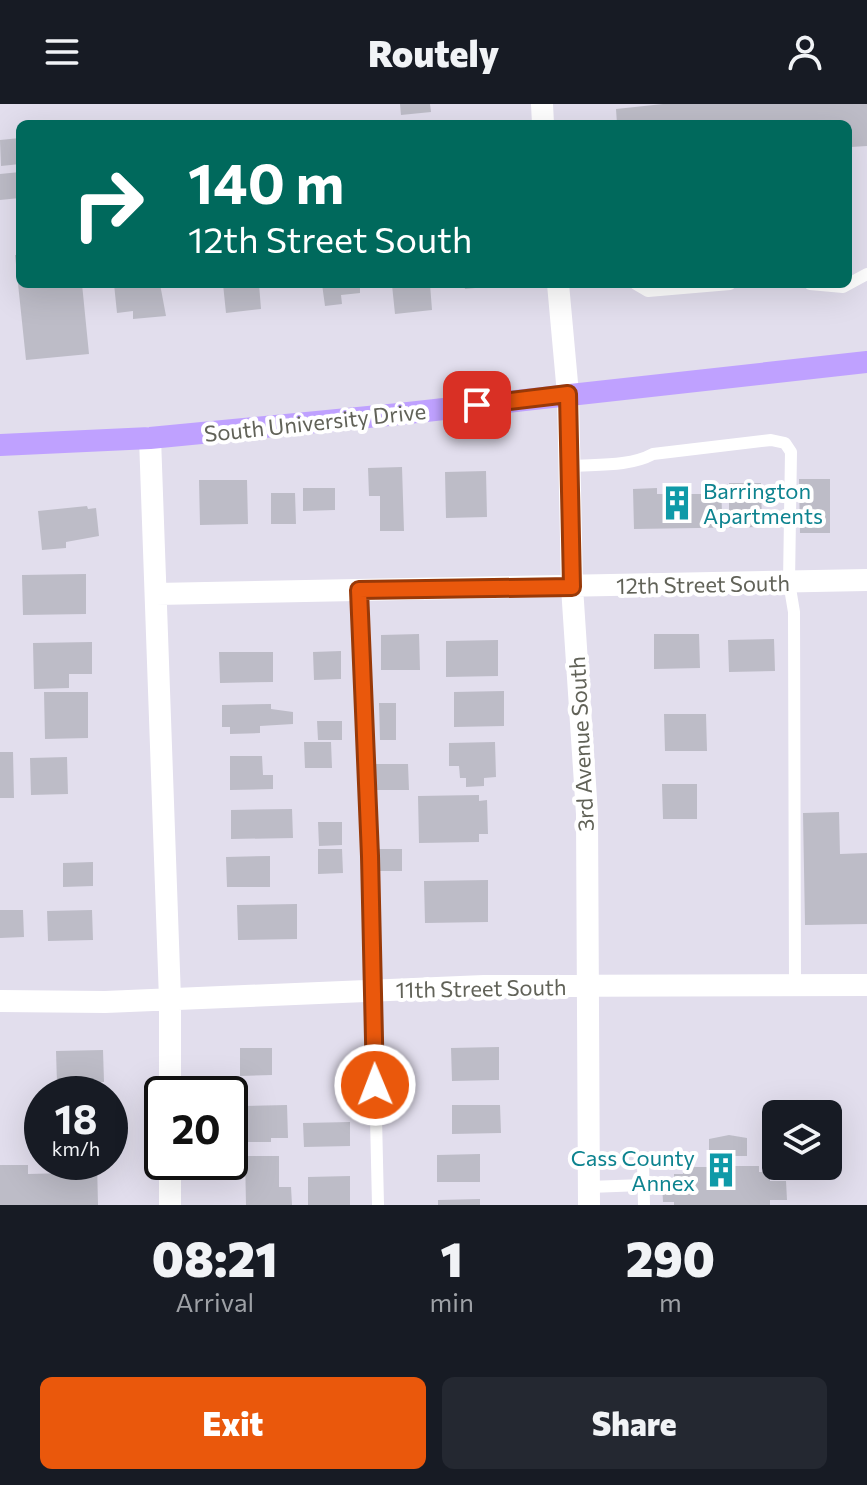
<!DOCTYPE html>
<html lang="en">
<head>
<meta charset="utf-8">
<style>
  body { margin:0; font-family:Commissioner,sans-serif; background:#242831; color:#f1f3f6; height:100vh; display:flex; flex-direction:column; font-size:30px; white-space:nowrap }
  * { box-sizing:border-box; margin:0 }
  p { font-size:26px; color:#9ea1a6 }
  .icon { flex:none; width:44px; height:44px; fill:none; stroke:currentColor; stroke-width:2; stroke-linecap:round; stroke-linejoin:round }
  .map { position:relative; height:1101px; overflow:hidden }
  .sheet { display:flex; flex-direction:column; background:#171b24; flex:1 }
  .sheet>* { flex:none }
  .guide { position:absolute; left:16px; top:16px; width:836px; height:168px; border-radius:12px; box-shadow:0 8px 32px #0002; background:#00695c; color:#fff; overflow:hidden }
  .tools { position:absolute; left:762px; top:996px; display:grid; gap:16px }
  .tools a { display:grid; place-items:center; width:80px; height:80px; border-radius:12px; background:#171b24; box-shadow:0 8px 32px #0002; font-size:40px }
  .speed { position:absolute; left:24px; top:972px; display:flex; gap:16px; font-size:40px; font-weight:700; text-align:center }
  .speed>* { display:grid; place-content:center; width:104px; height:104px; border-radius:50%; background:#171b24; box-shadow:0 8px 32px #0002; line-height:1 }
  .speed small { font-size:20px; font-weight:400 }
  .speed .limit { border:4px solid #111; border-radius:12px; background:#fff; color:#111 }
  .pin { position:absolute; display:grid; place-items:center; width:68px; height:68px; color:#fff; margin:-34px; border-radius:16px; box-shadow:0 4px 12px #0006 }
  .me { position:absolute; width:88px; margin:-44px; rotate:359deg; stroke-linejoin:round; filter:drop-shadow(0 0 6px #0008) }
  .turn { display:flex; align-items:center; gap:28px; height:168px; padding:0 40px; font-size:36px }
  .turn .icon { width:104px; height:104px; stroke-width:2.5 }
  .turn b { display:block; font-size:56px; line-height:68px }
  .eta { display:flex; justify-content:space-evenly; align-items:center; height:136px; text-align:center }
  .eta b { font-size:48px; font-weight:800; line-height:56px }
  .primary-button { display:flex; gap:16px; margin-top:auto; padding:16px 40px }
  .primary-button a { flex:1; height:92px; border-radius:12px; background:#ea580c; color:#fff; font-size:32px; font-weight:800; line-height:92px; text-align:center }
  .primary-button a+a { background:#242831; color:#f1f3f6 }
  header { display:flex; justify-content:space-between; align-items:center; height:104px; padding:0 40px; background:#171b24; font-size:36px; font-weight:800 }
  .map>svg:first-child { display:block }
  .building { fill:#bdbcc7 }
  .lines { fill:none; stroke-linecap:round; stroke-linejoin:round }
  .service { stroke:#fff; stroke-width:12 }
  .minor { stroke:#fff; stroke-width:22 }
  .primary { stroke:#bfa1ff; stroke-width:22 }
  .route-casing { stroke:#983908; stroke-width:20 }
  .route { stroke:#ea580c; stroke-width:14 }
  .labels { text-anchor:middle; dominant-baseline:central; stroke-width:8; stroke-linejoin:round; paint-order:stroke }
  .street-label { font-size:22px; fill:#616258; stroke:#fff }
  .culture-label { font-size:22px; fill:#0d838f; stroke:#fff; text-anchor:start }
</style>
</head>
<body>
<header><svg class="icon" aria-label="menu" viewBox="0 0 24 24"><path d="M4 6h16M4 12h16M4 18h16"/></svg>Routely<svg class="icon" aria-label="person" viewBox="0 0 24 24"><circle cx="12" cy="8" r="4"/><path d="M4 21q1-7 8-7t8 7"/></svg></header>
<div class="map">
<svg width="867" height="1101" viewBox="0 0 867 1101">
  <rect width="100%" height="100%" fill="#e2deed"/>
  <!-- building -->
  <path class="building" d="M400,0H430L431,8L401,11Z
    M663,0H867V42L851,43L850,38L848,39V20H617L616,5Z
    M20,34V60L1,62L0,36Z
    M20,68V94L0,96V70Z
    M15,151H20V180H82L89,250L26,256Z
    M114,180H160L166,212L133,215V207L117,209Z
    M223,180H259L261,205L226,209Z
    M322,180H360V189L341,191L342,200L325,202Z
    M430,180L432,206L395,210L392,181Z
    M464,180H495V182L465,185Z
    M402,363L404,427H380V392H369L368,364Z
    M486,367L487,413L446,414L445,368Z
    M799,375H830V429H800Z
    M199,376H247L248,420L200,421Z
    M729,379H761L762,423L634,425L633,385L657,384V390H702V383H721L722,408H729Z
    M303,384H335V406L303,407Z
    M271,389H295L296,420H271Z
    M87,402L88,405L96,404L99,432L66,438V444L42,446L38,407Z
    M86,470V510L23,511L22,471Z
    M419,530L420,566H381V531Z
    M654,530H699L700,564L654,565Z
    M774,535L775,567L729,568L728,536Z
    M498,536V572L446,573V537Z
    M92,538V570H69V584L34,585L33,539Z
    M341,547V575L314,576L313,548Z
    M219,548H273V578L220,579Z
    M504,587V622L454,623V588Z
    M44,588H88V634L45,635Z
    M379,599H396V636H380Z
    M271,600V605L293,608V620L260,622V629L230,630V623H222V601Z
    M664,610H706L707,647H665Z
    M317,617H342V636H318Z
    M304,638H331L332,664H305Z
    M495,638L496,673L484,674V682L466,683V674H460L459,662H449V639Z
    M0,648H13L14,694H0Z
    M230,652H262L263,671H273V685L230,686Z
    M67,653L68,690L31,691L30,654Z
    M375,660H408L409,686H376Z
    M662,680H697V715H663Z
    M479,691V697L487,696L488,730H479V738L419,739L418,692Z
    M292,705L293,734L231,735V706Z
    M839,708L840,750L867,749V820L805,821L803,709Z
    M318,718H342V741L319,742Z
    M318,745H342L343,769L318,770Z
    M374,745H402V767H375Z
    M270,752V783H227L226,753Z
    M93,758V782L63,783V759Z
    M488,776V818L425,819L424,777Z
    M297,800V835L238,836L237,801Z
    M0,806H23L24,833L0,834Z
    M92,806L93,836L48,837L47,807Z
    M499,943V976L452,977L451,944Z
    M240,944H272V971L240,972Z
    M103,946L104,978L57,979L56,947Z
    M287,1001L288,1034H271V1038H242V1002Z
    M452,1001H500L501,1029L452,1030Z
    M350,1018V1042L304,1043L303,1019Z
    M729,1031L747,1034V1052H729V1062H759V1068H770V1077H786L787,1096H770V1101H674V1098H663L662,1079H674V1070H683V1063H718V1052L709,1053V1035Z
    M480,1050V1078H437V1051Z
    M245,1052H279V1083H291L292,1101H246Z
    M68,1059H97L98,1101H0V1061H28V1070L68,1069Z
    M350,1072V1101H308V1073Z
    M480,1095V1101H438V1096Z"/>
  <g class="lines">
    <!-- service -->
    <path class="service" d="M636,180L648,187L730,180
      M810,180L843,183L867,170
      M570,362C596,360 629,363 653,350L771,336L785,339L791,348L789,478L794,508L795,881
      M359,486L370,752L378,1101
      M643,1058L644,1101
      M589,1083L643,1081"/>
    <!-- minor -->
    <path class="minor" d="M542,0L543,20
      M558,180L568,290L572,483L587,710L589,1101
      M150,334L170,895V990
      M156,490L867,476
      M0,897L105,898L484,882L867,881
      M170,1058V1101"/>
    <!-- primary -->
    <path class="primary" d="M0,341L150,334L399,310L867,258"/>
  </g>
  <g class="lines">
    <!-- route casing -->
    <g class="route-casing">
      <path id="route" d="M375,981L370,752L359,486L572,483L568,290L477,301"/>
    </g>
    <!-- route -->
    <use href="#route" class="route"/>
  </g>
  <!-- icons -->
  <defs>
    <g id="building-bare" transform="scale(2.76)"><path d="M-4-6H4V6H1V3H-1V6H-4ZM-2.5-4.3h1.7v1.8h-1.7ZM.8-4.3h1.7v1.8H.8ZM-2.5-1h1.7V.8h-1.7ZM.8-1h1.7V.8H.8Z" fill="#0f9aa8" stroke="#fff" stroke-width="2.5" paint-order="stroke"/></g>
  </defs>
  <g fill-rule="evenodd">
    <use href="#building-bare" x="677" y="399"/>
    <use href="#building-bare" x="721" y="1066"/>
  </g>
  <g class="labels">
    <!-- street labels -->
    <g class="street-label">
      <text transform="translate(315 318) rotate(-6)">South University Drive</text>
      <text transform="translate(703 480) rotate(-1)">12th Street South</text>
      <text transform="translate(581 640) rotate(-93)">3rd Avenue South</text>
      <text transform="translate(481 884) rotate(-1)">11th Street South</text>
    </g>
    <!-- culture labels -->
    <g class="culture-label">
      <text x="703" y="386">Barrington<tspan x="703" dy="25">Apartments</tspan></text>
      <text x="695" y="1053" text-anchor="end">Cass County<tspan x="695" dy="25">Annex</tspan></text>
    </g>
  </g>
</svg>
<div class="tools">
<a><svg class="icon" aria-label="layers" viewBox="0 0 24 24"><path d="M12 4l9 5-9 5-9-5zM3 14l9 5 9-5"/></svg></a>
</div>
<div class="speed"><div>18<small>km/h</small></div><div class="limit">20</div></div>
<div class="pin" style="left:477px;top:301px;background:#d93025"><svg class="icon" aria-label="arrive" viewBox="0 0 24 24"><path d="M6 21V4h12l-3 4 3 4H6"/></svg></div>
<svg class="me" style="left:375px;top:981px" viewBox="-20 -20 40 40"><circle r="17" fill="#ea580c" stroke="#fff" stroke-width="3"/><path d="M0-11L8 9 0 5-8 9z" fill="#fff"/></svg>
<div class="guide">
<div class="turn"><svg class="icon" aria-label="right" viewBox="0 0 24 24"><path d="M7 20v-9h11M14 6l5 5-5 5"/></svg><div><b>140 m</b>12th Street South</div></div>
</div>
</div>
<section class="sheet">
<div class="eta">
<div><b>08:21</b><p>Arrival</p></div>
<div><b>1</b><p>min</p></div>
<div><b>290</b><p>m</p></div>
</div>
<div class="primary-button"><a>Exit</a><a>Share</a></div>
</section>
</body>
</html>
